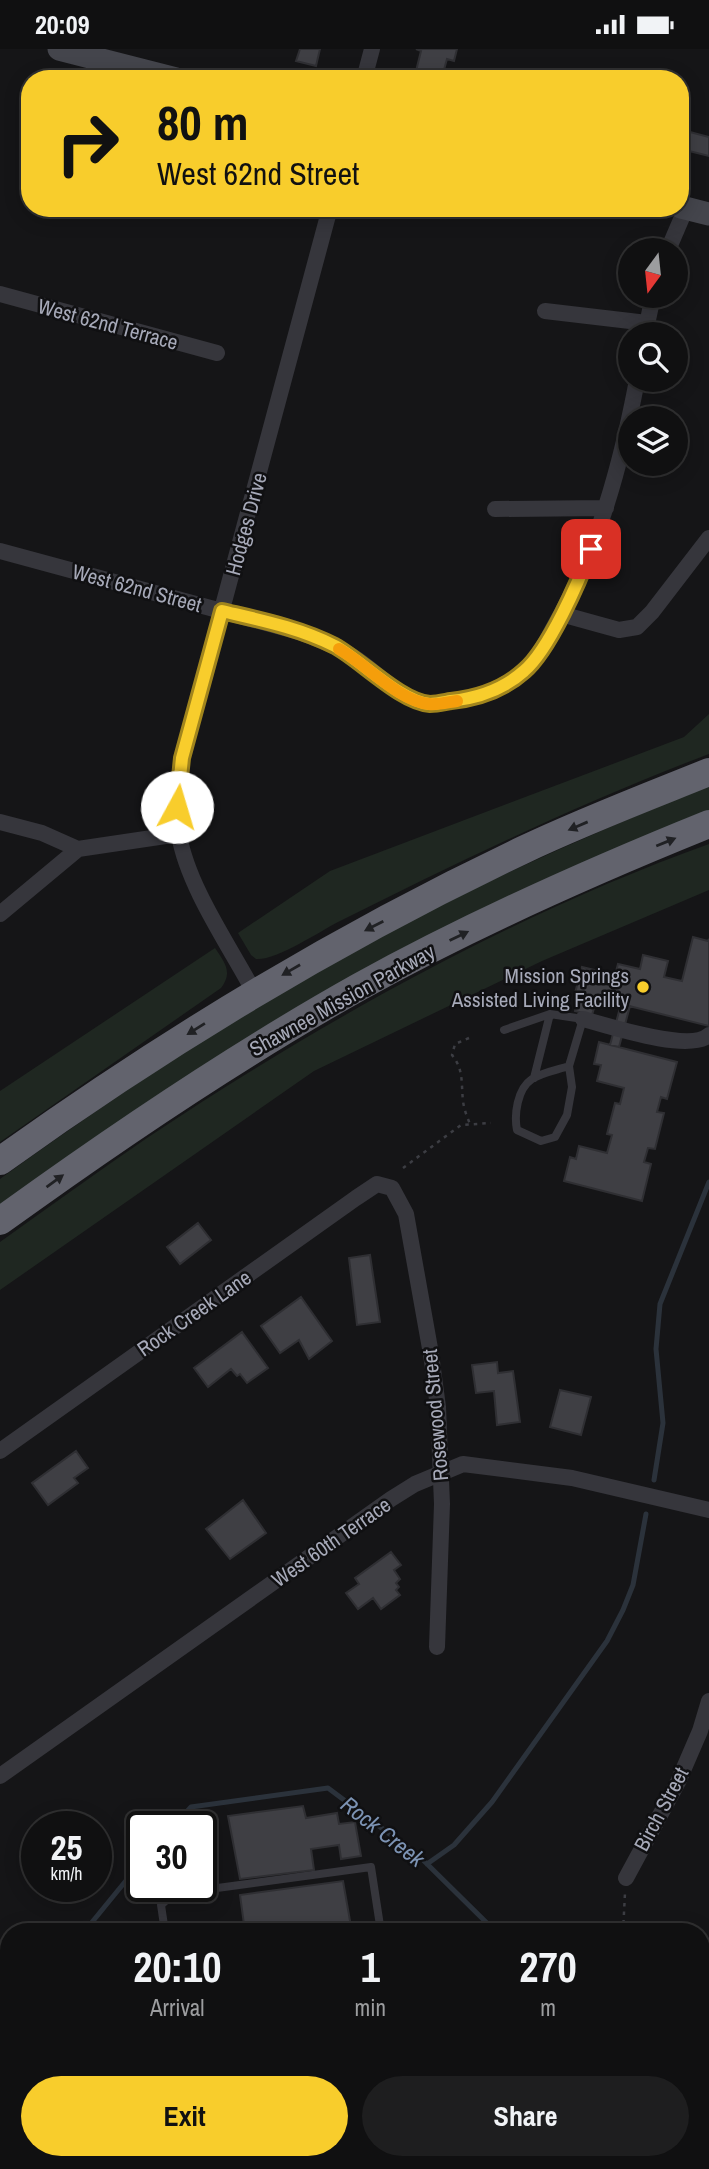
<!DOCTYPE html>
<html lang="en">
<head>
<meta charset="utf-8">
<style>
  body { margin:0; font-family:"Archivo Narrow",sans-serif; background:#1e1e1f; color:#f1f3f6; height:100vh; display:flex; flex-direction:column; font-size:26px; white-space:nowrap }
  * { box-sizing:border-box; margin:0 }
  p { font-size:23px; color:#9c9d9f }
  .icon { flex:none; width:38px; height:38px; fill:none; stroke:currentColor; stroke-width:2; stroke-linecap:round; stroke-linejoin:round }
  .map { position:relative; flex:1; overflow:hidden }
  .side { position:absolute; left:0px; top:1874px; width:710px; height:247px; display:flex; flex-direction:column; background:#101011; border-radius:28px 28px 0 0; box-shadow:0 4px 18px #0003,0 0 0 2px #303031 }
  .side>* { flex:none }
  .guide { position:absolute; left:21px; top:21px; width:668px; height:147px; border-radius:28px; box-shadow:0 4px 18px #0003,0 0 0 2px #303031; background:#f8cd2c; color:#111; overflow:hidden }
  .needle { width:46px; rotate:195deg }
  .buttons { position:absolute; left:618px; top:189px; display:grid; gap:14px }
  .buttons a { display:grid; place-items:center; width:70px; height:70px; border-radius:50%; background:#101011; box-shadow:0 4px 18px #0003,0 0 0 2px #303031; font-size:35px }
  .speed { position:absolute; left:21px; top:1762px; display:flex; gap:14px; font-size:35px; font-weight:700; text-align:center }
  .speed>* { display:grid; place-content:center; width:91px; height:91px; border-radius:50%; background:#101011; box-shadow:0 4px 18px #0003,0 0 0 2px #303031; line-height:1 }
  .speed small { font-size:18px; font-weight:400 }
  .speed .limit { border:4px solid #111; border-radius:10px; background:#fff; color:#111 }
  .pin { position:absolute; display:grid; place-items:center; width:60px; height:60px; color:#fff; margin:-30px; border-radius:14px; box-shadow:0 4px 10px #0006 }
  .me { position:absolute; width:77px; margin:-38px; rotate:6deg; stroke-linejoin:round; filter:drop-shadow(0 0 5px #0008) }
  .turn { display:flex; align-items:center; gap:24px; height:147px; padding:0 21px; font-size:32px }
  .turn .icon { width:91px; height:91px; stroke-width:2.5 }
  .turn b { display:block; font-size:49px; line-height:60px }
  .eta { display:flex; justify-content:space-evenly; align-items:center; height:119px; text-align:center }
  .eta b { font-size:42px; font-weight:800; line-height:49px }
  .cta { display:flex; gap:14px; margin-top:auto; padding:14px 21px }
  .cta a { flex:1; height:80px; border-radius:42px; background:#f8cd2c; color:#111; font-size:28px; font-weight:800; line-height:80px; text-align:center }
  .cta a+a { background:#1e1e1f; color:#f1f3f6 }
  .status { display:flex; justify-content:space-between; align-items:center; height:49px; padding:0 35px; background:#101011; direction:ltr }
  .status svg { height:19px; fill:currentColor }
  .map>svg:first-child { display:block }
  .built { fill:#212124 }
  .green { fill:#1f2721 }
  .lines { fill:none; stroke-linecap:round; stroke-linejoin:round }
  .stream { stroke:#2b323b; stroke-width:5 }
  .building { fill:#3f3f44; stroke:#2f2f33; stroke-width:2 }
  .path { stroke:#3c3d43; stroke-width:2.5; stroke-dasharray:3.5 5; stroke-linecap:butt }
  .lane { stroke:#36363c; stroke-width:8 }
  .street { stroke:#36363c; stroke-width:16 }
  .secondary { stroke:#44454c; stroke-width:23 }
  .highway { stroke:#62636d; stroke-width:28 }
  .oneway { fill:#202124 }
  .route-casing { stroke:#a1851d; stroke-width:18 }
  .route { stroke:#f8cd2c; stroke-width:12 }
  .slow { stroke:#f59e0b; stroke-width:12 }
  .poi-dot { fill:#f8cd2c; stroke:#101012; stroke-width:2.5 }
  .labels { text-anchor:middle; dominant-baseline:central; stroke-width:5; stroke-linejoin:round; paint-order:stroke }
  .street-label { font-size:21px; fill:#a6a9b8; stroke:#101012 }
  .poi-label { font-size:21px; fill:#a6a9b8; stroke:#101012; text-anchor:end }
  .water-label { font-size:23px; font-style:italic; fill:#7c93b4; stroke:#101012 }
</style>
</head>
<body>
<div class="status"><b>20:09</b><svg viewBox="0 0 49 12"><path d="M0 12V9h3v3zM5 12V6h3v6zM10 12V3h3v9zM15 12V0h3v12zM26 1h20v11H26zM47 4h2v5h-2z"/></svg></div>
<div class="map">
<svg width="709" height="2120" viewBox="0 0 709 2120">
  <rect width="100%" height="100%" fill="#151517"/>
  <!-- built -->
  <path class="built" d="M702,1904L709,1906V2036L702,2034Z
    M702,2068L709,2070V2120H15L65,2112H702Z"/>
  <!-- green -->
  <path class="green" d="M709,665V705C582,753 460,812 338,873C319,883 275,912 256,910L251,906L238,884L330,822L684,688Z
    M709,737V761L685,770L0,1156V1130C138,1031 280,936 432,860C523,815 615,775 709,737Z
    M709,795V841L542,912L314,1022L0,1241V1193C49,1158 97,1123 147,1089C317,975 516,864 709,795Z
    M215,899C225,914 233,923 221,939L0,1093V1042Z"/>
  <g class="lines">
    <!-- stream -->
    <path class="stream" d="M654,1431L663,1374L656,1300L660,1255L709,1133
      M173,1778L191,1758L328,1739L419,1807L496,1883
      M427,1815L454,1796L492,1753L607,1592L623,1561L633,1536L646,1465
      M84,1883L142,1812
      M0,1960L9,1955"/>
  </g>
  <!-- building -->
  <path class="building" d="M300,0H320L316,17L296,12Z
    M416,0H457L454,12L447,10L442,28L448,30H414L421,2Z
    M690,83L709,88V107L685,101Z
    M693,888L708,892L709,890V977L597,949L592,966L575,962L579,946L575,944L582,918L615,926L618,915L640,920L643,906L668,912L664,928L682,932Z
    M621,955L630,957L619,998L610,996Z
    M599,993L677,1013L667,1050L661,1048L657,1063L664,1064L655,1100L648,1099L644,1113L651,1115L642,1152L564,1132L570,1108L576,1110L579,1097L607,1104L612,1086L607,1085L615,1054L620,1055L624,1039L597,1032L601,1016L594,1015Z
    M198,1174L211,1191L180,1215L167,1198Z
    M370,1206L380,1273L357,1276L349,1209Z
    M301,1248L332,1292L309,1310L299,1291L280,1304L261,1277Z
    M242,1283L268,1319L247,1334L240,1325L237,1327L231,1320L208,1338L194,1319Z
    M497,1313L498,1324L513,1322L520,1373L497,1376L494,1342L476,1344L472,1316Z
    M560,1341L591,1348L581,1386L550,1378Z
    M76,1402L88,1419L74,1429L78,1434L48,1456L32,1434Z
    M243,1451L266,1484L230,1510L206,1480Z
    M391,1503L401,1516L394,1521L400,1530L396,1534L399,1538L396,1541L400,1546L381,1560L373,1549L358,1560L346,1544L359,1535L355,1529Z
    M303,1757L306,1769L337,1764L339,1775L355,1773L361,1807L341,1810L339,1796L311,1800L314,1821L240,1830L228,1767Z
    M343,1832L352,1883H245L240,1846Z
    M490,2112H596L597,2120H439Z"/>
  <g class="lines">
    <!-- path -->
    <path class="path" d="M469,989L455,995L452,1006C464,1021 461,1034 463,1052C464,1060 467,1068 470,1075
      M403,1119L461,1076L491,1074
      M623,1883L625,1844
      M702,2028L709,2030"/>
    <!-- lane -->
    <path class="lane" d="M504,981L550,965L583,970L569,1017L572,1038L567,1066L555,1088L541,1092L517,1081C514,1066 517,1040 532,1030C543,1023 557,1021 569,1017
      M534,1029L550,965
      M165,1883L161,1856L173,1845L371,1818L381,1883
      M702,1958L709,1961
      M702,1999L709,1967
      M702,2012L709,2015
      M0,2064L9,2063
      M23,2112L24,2120
      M89,2112L90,2120
      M402,2112L403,2120
      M619,2112L620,2120
      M0,2119V2120"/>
    <!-- street -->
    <path class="street" d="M364,30L372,0
      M668,201L686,159
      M0,245L217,304
      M545,262L647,274
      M645,285L653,247
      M495,460L606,459
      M0,502L299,583C318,590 336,597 352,607C377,622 398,650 428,655C436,656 446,653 454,652C480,649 507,638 526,621C539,608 546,592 555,576C598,500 621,416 637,331
      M561,565L619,581L637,578L652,563L709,489
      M0,773L42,784L78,800L179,785
      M0,865L78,800
      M254,943C229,896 188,838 179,786C175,760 180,734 182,709L330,159
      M583,970C609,977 690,1004 709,986
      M0,1402L356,1149L377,1135L392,1139L406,1165L431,1305L438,1358L442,1455L437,1598
      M0,1727L391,1450L415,1435L463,1415L572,1429L709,1461
      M626,1829L678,1733L700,1682L709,1652
      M702,2049L709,2051
      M0,2104L9,2103"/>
    <!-- secondary -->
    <path class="secondary" d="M59,0L176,30
      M681,158L709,165"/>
    <!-- highway -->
    <path class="highway" d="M0,1112C166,993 339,888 523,801C584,772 647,748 709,723
      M0,1172C116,1088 234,1008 359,938C471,876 590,823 709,775"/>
  </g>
  <!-- one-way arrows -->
  <defs><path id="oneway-solid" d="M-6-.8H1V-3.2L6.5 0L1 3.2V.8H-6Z" transform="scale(1.75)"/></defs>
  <g class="oneway">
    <use href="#oneway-solid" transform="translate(578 777) rotate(157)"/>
    <use href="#oneway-solid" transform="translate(666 793) rotate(-22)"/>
    <use href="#oneway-solid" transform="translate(374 877) rotate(153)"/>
    <use href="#oneway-solid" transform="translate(459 887) rotate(-26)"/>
    <use href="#oneway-solid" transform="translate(291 921) rotate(150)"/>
    <use href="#oneway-solid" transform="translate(196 980) rotate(148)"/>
    <use href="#oneway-solid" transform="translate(55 1132) rotate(-36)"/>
  </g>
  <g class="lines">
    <!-- route casing -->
    <g class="route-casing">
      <path id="route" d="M177,758L182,709L222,562C260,571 300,579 335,597C362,612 401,653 430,655C437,655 445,653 451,652C478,649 504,640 524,622C549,601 579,532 591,500"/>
    </g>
    <!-- route -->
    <use href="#route" class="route"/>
    <!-- slow -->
    <path class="slow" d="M339,600C366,615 399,652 429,655C438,656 449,653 457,652"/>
  </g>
  <!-- markers -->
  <circle class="poi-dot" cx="643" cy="938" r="7"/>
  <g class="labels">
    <!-- street labels -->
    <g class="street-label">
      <text transform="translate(108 275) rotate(15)">West 62nd Terrace</text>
      <text transform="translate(246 475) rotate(-75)">Hodges Drive</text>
      <text transform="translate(137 539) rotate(15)">West 62nd Street</text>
      <text transform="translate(342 951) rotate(-29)">Shawnee Mission Parkway</text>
      <text transform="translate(194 1264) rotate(-35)">Rock Creek Lane</text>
      <text transform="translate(435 1366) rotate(-95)">Rosewood Street</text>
      <text transform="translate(331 1493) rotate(-35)">West 60th Terrace</text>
      <text transform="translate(661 1760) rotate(-62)">Birch Street</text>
    </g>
    <!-- poi labels -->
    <g class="poi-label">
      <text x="629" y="926">Mission Springs<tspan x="629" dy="24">Assisted Living Facility</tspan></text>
    </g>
    <!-- water labels -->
    <g class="water-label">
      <text transform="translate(383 1782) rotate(38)">Rock Creek</text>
    </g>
  </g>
</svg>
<div class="buttons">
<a><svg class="needle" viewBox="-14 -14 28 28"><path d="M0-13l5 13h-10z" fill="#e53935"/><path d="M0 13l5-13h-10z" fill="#9c9d9f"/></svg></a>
<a><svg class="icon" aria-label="search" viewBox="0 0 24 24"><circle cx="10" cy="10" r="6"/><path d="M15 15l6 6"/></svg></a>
<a><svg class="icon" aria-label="layers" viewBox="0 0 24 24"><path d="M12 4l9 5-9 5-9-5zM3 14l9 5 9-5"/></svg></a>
</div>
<div class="speed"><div>25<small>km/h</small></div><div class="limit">30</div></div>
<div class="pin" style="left:591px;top:500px;background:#d93025"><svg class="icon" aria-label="arrive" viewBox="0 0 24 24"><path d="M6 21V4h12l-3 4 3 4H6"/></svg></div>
<svg class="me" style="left:177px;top:758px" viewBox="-20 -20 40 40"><circle r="19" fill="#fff"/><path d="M0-13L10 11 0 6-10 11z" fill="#f8cd2c"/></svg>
<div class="guide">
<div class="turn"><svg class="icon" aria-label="right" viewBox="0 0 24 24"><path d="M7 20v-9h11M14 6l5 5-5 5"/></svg><div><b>80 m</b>West 62nd Street</div></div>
</div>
<section class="side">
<div class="eta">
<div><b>20:10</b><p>Arrival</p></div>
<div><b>1</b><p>min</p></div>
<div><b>270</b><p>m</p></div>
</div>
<div class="cta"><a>Exit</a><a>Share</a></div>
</section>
</div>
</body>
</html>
